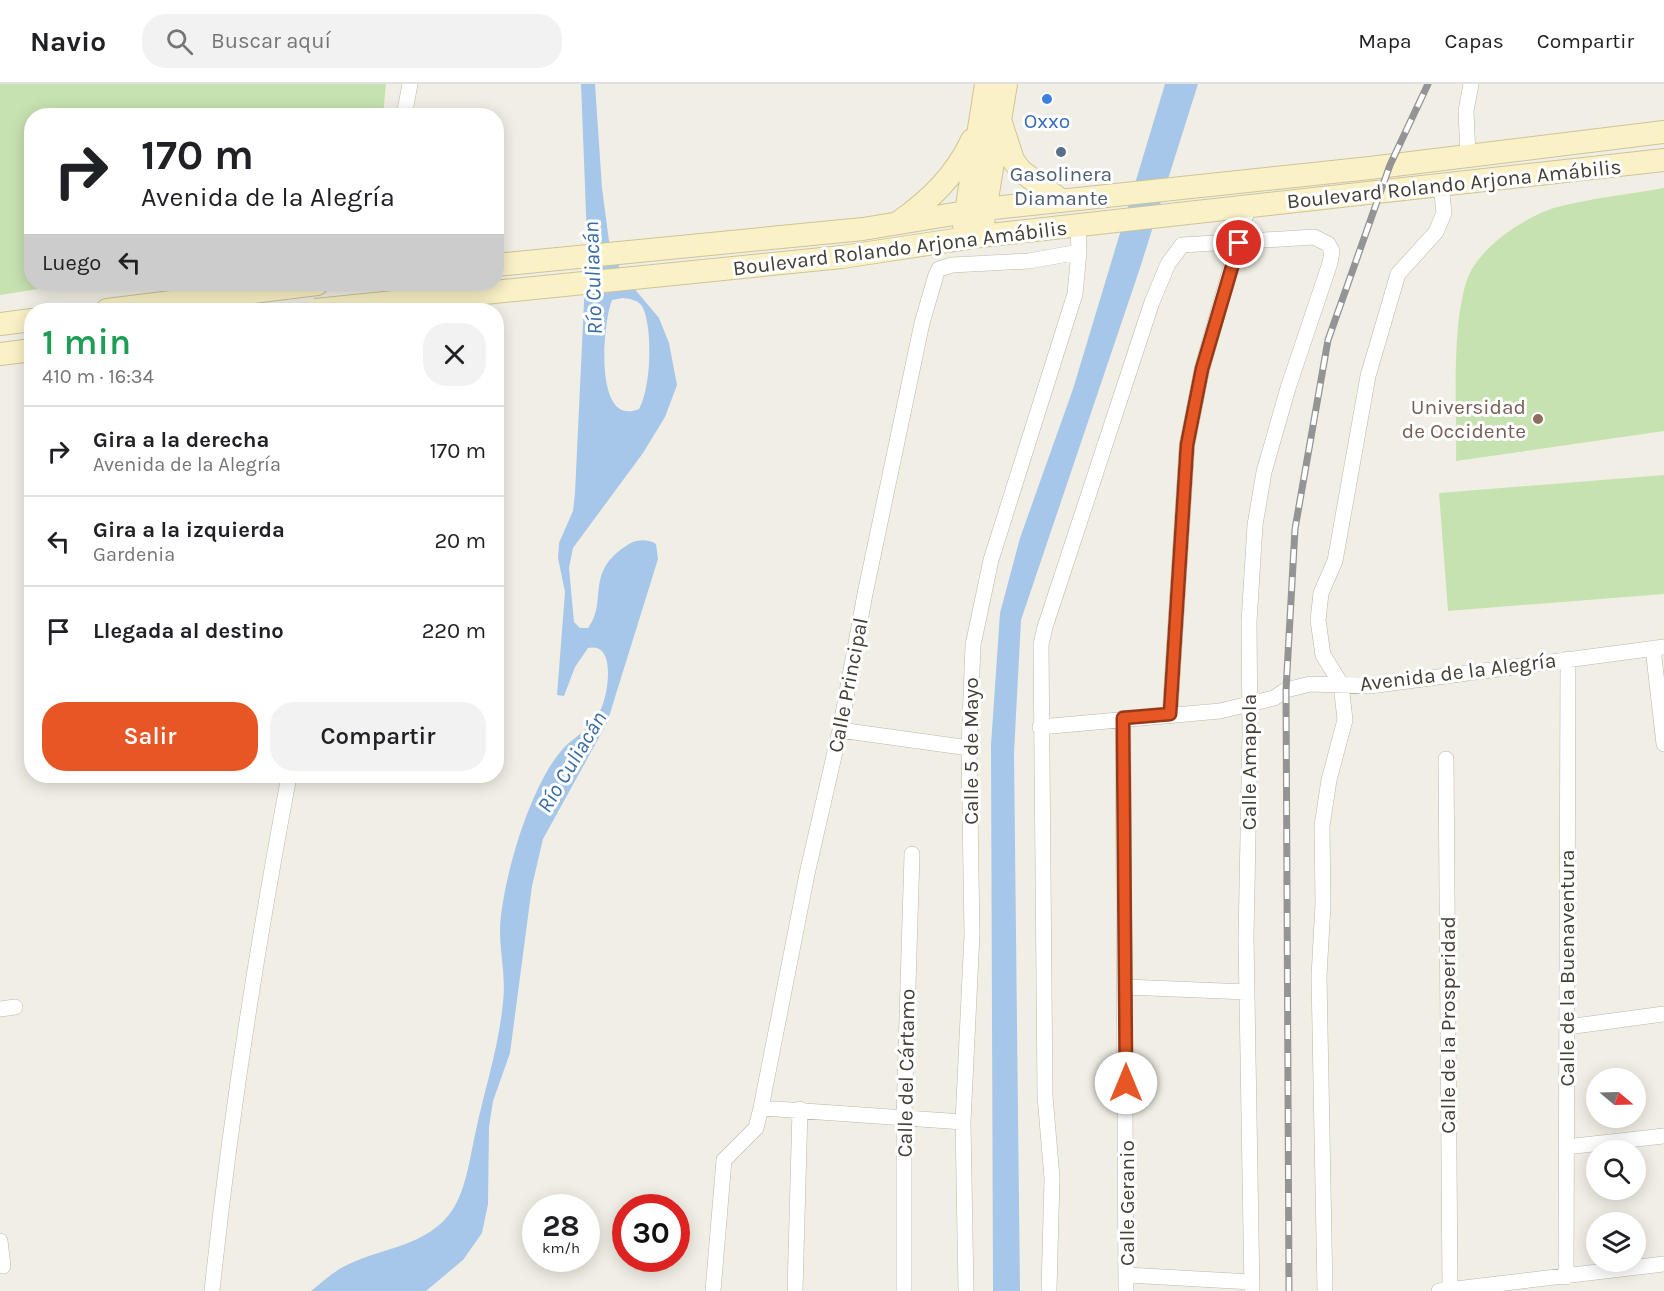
<!DOCTYPE html>
<html lang="es">
<head>
<meta charset="utf-8">
<style>
  body { margin:0; font-family:Karla,sans-serif; background:#f2f2f2; color:#202124; height:100vh; display:flex; flex-direction:column; font-size:22px; white-space:nowrap }
  * { box-sizing:border-box; margin:0 }
  p { font-size:20px; color:#757577 }
  .icon { flex:none; width:33px; height:33px; fill:none; stroke:currentColor; stroke-width:2; stroke-linecap:round; stroke-linejoin:round }
  .map { position:relative; flex:1; overflow:hidden }
  .drawer { position:absolute; left:24px; top:219px; width:480px; height:480px; display:flex; flex-direction:column; background:#fff; border-radius:24px; box-shadow:0 3px 15px #0003 }
  .drawer>* { flex:none }
  .guide { position:absolute; left:24px; top:24px; width:480px; height:183px; border-radius:24px; box-shadow:0 3px 15px #0003; background:#fff; color:#202124; overflow:hidden }
  .needle { width:39px; rotate:109deg }
  .controls { position:absolute; left:1586px; top:984px; display:grid; gap:12px }
  .controls a { display:grid; place-items:center; width:60px; height:60px; border-radius:50%; background:#fff; box-shadow:0 3px 15px #0003; font-size:30px }
  .speed { position:absolute; left:522px; top:1110px; display:flex; gap:12px; font-size:30px; font-weight:700; text-align:center }
  .speed>* { display:grid; place-content:center; width:78px; height:78px; border-radius:50%; background:#fff; box-shadow:0 3px 15px #0003; line-height:1 }
  .speed small { font-size:15px; font-weight:400 }
  .speed .limit { border:9px solid #d22; background:#fff; color:#111 }
  .pin { position:absolute; display:grid; place-items:center; width:51px; height:51px; color:#fff; margin:-26px; border:3px solid #fff; border-radius:50%; box-shadow:0 2px 6px #0007 }
  .me { position:absolute; width:66px; margin:-33px; rotate:0deg; stroke-linejoin:round; filter:drop-shadow(0 0 4px #0008) }
  .turn { display:flex; align-items:center; gap:21px; height:126px; padding:0 18px; font-size:27px }
  .turn .icon { width:78px; height:78px; stroke-width:2.5 }
  .turn b { display:block; font-size:42px; line-height:51px }
  .then { display:flex; align-items:center; height:57px; padding:0 18px; background:#0003; gap:12px; font-size:22px }
  .round { display:grid; place-items:center; flex:none; width:63px; height:63px; border-radius:24px; background:#f2f2f2 }
  .overview { display:flex; align-items:center; justify-content:space-between; height:102px; padding:0 18px }
  h1 { font-size:36px; font-weight:600; line-height:45px; color:#1e9e55 }
  .primary-button { display:flex; gap:12px; margin-top:auto; padding:12px 18px }
  .primary-button a { flex:1; height:69px; border-radius:24px; background:#e75726; color:#fff; font-size:24px; font-weight:600; line-height:69px; text-align:center }
  .primary-button a+a { background:#f2f2f2; color:#202124 }
  ul { padding:0; list-style:none }
  li { display:flex; align-items:center; gap:18px; height:90px; padding:0 18px; border-top:2px solid #e0e0e0 }
  li div { flex:1 }
  li b { display:block; font-size:22px }
  li em { font-style:normal }
  header { display:flex; align-items:center; gap:36px; box-sizing:border-box; height:84px; padding:0 30px; background:#fff; border-bottom:2px solid #e0e0e0 }
  header strong { font-size:28px }
  nav { display:flex; gap:33px; margin-inline-start:auto; font-size:21px }
  .search { width:420px; height:54px; background:#f2f2f2; display:flex; align-items:center; gap:15px; box-sizing:border-box; padding:0 21px; border-radius:24px; color:#757577; font-size:22px }
  .map>svg:first-child { display:block }
  .green { fill:#c7e2b1 }
  .water { fill:#a6c7e9; fill-rule:evenodd }
  .lines { fill:none; stroke-linecap:round; stroke-linejoin:round }
  .street-casing { stroke:#bbb7a9; stroke-width:16 }
  .secondary-casing { stroke:#cdc498; stroke-width:24 }
  .street { stroke:#fff; stroke-width:15 }
  .secondary { stroke:#faf2c6; stroke-width:22 }
  .rail-casing { stroke:#949494; stroke-width:7 }
  .rail { stroke:#fff; stroke-width:4.5; stroke-dasharray:14; stroke-linecap:butt }
  .secondary-bridge-casing { stroke:#cdc498; stroke-width:24; stroke-linecap:butt }
  .secondary-bridge { stroke:#faf2c6; stroke-width:22 }
  .route-casing { stroke:#963919; stroke-width:15 }
  .route { stroke:#e75726; stroke-width:10 }
  .shop-dot { fill:#3f7fe0; stroke:#fff; stroke-width:2 }
  .service-dot { fill:#5c6f8a; stroke:#fff; stroke-width:2 }
  .education-dot { fill:#8d6e63; stroke:#fff; stroke-width:2 }
  .labels { text-anchor:middle; dominant-baseline:central; stroke-width:6; stroke-linejoin:round; paint-order:stroke }
  .shop-label { font-size:21px; fill:#366cbe; stroke:#fff }
  .service-label { font-size:21px; fill:#4e5e75; stroke:#fff }
  .street-label { font-size:21px; fill:#433f35; stroke:#fff }
  .education-label { font-size:21px; fill:#785e54; stroke:#fff; text-anchor:end }
  .water-label { font-size:22px; font-style:italic; fill:#386ca5; stroke:#fff }
</style>
</head>
<body>
<header>
<strong>Navio</strong>
<div class="search"><svg class="icon" aria-label="search" viewBox="0 0 24 24"><circle cx="10" cy="10" r="6"/><path d="M15 15l6 6"/></svg>Buscar aquí</div>
<nav><a>Mapa</a><a>Capas</a><a>Compartir</a></nav>
</header>
<div class="map">
<svg width="1664" height="1207" viewBox="0 0 1664 1207">
  <rect width="100%" height="100%" fill="#f1efe5"/>
  <!-- green -->
  <path class="green" d="M0,0H386L383,31L32,32V200H70L0,211Z
    M1664,104V347L1456,377C1457,326 1451,242 1467,196C1478,163 1528,130 1561,122C1594,114 1630,110 1664,104Z
    M1664,391V510L1448,527L1439,409Z"/>
  <!-- water -->
  <path class="water" d="M581,0H595L602,104L609,157L622,190L659,234L669,259L677,301L665,333L643,369L573,464L569,484L574,538L580,544H588C609,516 583,488 629,460C637,455 649,455 656,460L658,475L607,639L543,755L532,802L510,969L493,1017L489,1043L488,1120L482,1149L463,1176L426,1207H311C321,1199 332,1189 343,1183C378,1164 421,1164 448,1132C466,1111 470,1072 476,1046C485,1004 499,962 503,918C506,894 500,870 500,846C501,799 533,688 570,658C582,649 594,639 601,625C608,611 617,557 588,564L575,583L564,612L557,611L565,508L558,474L559,459L573,427L575,409L587,155ZM623,214C631,215 639,216 643,224C653,246 651,304 639,325C593,344 603,238 612,216Z
    M1165,0H1198L1140,184L1021,536L1014,669L1020,1207H993L991,661L1000,529L1020,454L1073,305Z"/>
  <g class="lines">
    <!-- street casing -->
    <g class="street-casing">
      <path id="street" d="M404,32L410,0
        M1468,72L1466,27L1471,0
        M404,224L409,200
        M1653,564L1664,660
        M1170,630L1187,361L1202,285L1248,123
        M1123,634L1126,1207
        M1040,643L1220,627L1274,614L1286,606L1310,600L1370,602L1664,563
        M840,646L969,664
        M1446,675L1450,1207
        M1126,903L1247,908
        M0,925L15,923
        M1567,943L1664,930
        M761,1024L963,1038
        M1566,1063L1664,1052
        M0,1157L3,1182
        M1127,1191L1252,1198
        M1566,1193L1568,575
        M212,1207C230,1034 257,862 289,692
        M713,1207L724,1076L756,1044L761,1024L807,790L840,646L865,510L922,239L936,191L939,185L952,181L1029,177L1079,168
        M795,1207L800,1025
        M904,1207V1032L912,770
        M966,1207L963,1038L972,850L969,664L973,561L991,476L1075,210L1079,168L1078,142
        M1049,1207L1052,1094L1045,1012L1041,561L1045,543L1152,218L1168,180L1182,161L1314,153L1328,160L1332,167L1330,179L1288,304L1264,388L1255,441L1249,538L1250,650L1246,854L1252,1207
        M1325,1207L1319,892L1323,820L1322,742L1329,696L1345,636L1341,600L1323,571L1318,536L1321,509L1335,477L1368,292L1398,190L1436,148L1444,129L1441,101
        M1439,1207L1664,1180"/>
    </g>
    <!-- secondary casing -->
    <g class="secondary-casing">
      <path id="secondary" d="M1001,39L1013,76L1021,87L1062,117
        M899,138C930,116 956,91 972,56
        M983,139L1006,0
        M964,141L986,0
        M842,173L981,152L1664,76
        M496,181L863,145L984,125L1370,84L1664,48
        M107,226L317,200
        M0,240L32,236
        M0,270L32,266"/>
    </g>
    <!-- street -->
    <use href="#street" class="street"/>
    <!-- secondary -->
    <use href="#secondary" class="secondary"/>
    <!-- rail casing -->
    <g class="rail-casing">
      <path id="rail" d="M1289,1207L1286,606L1295,445L1328,256L1390,81L1428,0"/>
    </g>
    <!-- rail -->
    <use href="#rail" class="rail"/>
    <!-- secondary-bridge casing -->
    <g class="secondary-bridge-casing">
      <path id="secondary-bridge" d="M315,226L842,173"/>
    </g>
    <!-- secondary-bridge -->
    <use href="#secondary-bridge" class="secondary-bridge"/>
  </g>
  <g class="lines">
    <!-- route casing -->
    <g class="route-casing">
      <path id="route" d="M1126,999L1123,634L1170,630L1187,361L1202,285L1239,159"/>
    </g>
    <!-- route -->
    <use href="#route" class="route"/>
  </g>
  <!-- markers -->
  <circle class="shop-dot" cx="1047" cy="15" r="6"/>
  <circle class="service-dot" cx="1061" cy="68" r="6"/>
  <circle class="education-dot" cx="1538" cy="335" r="6"/>
  <g class="labels">
    <!-- shop labels -->
    <g class="shop-label">
      <text x="1047" y="37">Oxxo</text>
    </g>
    <!-- service labels -->
    <g class="service-label">
      <text x="1061" y="90">Gasolinera<tspan x="1061" dy="24">Diamante</tspan></text>
    </g>
    <!-- street labels -->
    <g class="street-label">
      <text transform="translate(1454 100) rotate(-6)">Boulevard Rolando Arjona Amábilis</text>
      <text transform="translate(900 164) rotate(-7)">Boulevard Rolando Arjona Amábilis</text>
      <text transform="translate(1458 588) rotate(-7)">Avenida de la Alegría</text>
      <text transform="translate(848 601) rotate(-79)">Calle Principal</text>
      <text transform="translate(971 667) rotate(-90)">Calle 5 de Mayo</text>
      <text transform="translate(1249 678) rotate(-90)">Calle Amapola</text>
      <text transform="translate(1567 884) rotate(-90)">Calle de la Buenaventura</text>
      <text transform="translate(1448 941) rotate(-90)">Calle de la Prosperidad</text>
      <text transform="translate(906 989) rotate(-89)">Calle del Cártamo</text>
      <text transform="translate(1127 1119) rotate(-90)">Calle Geranio</text>
    </g>
    <!-- education labels -->
    <g class="education-label">
      <text x="1526" y="323">Universidad<tspan x="1526" dy="24">de Occidente</tspan></text>
    </g>
    <!-- water labels -->
    <g class="water-label">
      <text transform="translate(593 194) rotate(-92)">Río Culiacán</text>
      <text transform="translate(572 678) rotate(-59)">Río Culiacán</text>
    </g>
  </g>
</svg>
<div class="controls">
<a><svg class="needle" viewBox="-14 -14 28 28"><path d="M0-13l5 13h-10z" fill="#e53935"/><path d="M0 13l5-13h-10z" fill="#757577"/></svg></a>
<a><svg class="icon" aria-label="search" viewBox="0 0 24 24"><circle cx="10" cy="10" r="6"/><path d="M15 15l6 6"/></svg></a>
<a><svg class="icon" aria-label="layers" viewBox="0 0 24 24"><path d="M12 4l9 5-9 5-9-5zM3 14l9 5 9-5"/></svg></a>
</div>
<div class="speed"><div>28<small>km/h</small></div><div class="limit">30</div></div>
<div class="pin" style="left:1239px;top:159px;background:#d93025"><svg class="icon" aria-label="arrive" viewBox="0 0 24 24"><path d="M6 21V4h12l-3 4 3 4H6"/></svg></div>
<svg class="me" style="left:1126px;top:999px" viewBox="-20 -20 40 40"><circle r="19" fill="#fff"/><path d="M0-13L10 11 0 6-10 11z" fill="#e75726"/></svg>
<div class="guide">
<div class="turn"><svg class="icon" aria-label="right" viewBox="0 0 24 24"><path d="M7 20v-9h11M14 6l5 5-5 5"/></svg><div><b>170 m</b>Avenida de la Alegría</div></div>
<div class="then">Luego<svg class="icon" aria-label="left" viewBox="0 0 24 24"><path d="M17 20v-9H6M10 6l-5 5 5 5"/></svg></div>
</div>
<section class="drawer">
<div class="overview"><div><h1>1 min</h1><p>410 m · 16:34</p></div><a class="round"><svg class="icon" aria-label="close" viewBox="0 0 24 24"><path d="M6 6l12 12M18 6L6 18"/></svg></a></div>
<ul>
<li><svg class="icon" aria-label="right" viewBox="0 0 24 24"><path d="M7 20v-9h11M14 6l5 5-5 5"/></svg><div><b>Gira a la derecha</b><p>Avenida de la Alegría</p></div><em>170 m</em></li>
<li><svg class="icon" aria-label="left" viewBox="0 0 24 24"><path d="M17 20v-9H6M10 6l-5 5 5 5"/></svg><div><b>Gira a la izquierda</b><p>Gardenia</p></div><em>20 m</em></li>
<li><svg class="icon" aria-label="arrive" viewBox="0 0 24 24"><path d="M6 21V4h12l-3 4 3 4H6"/></svg><div><b>Llegada al destino</b></div><em>220 m</em></li>
</ul>
<div class="primary-button"><a>Salir</a><a>Compartir</a></div>
</section>
</div>
</body>
</html>
